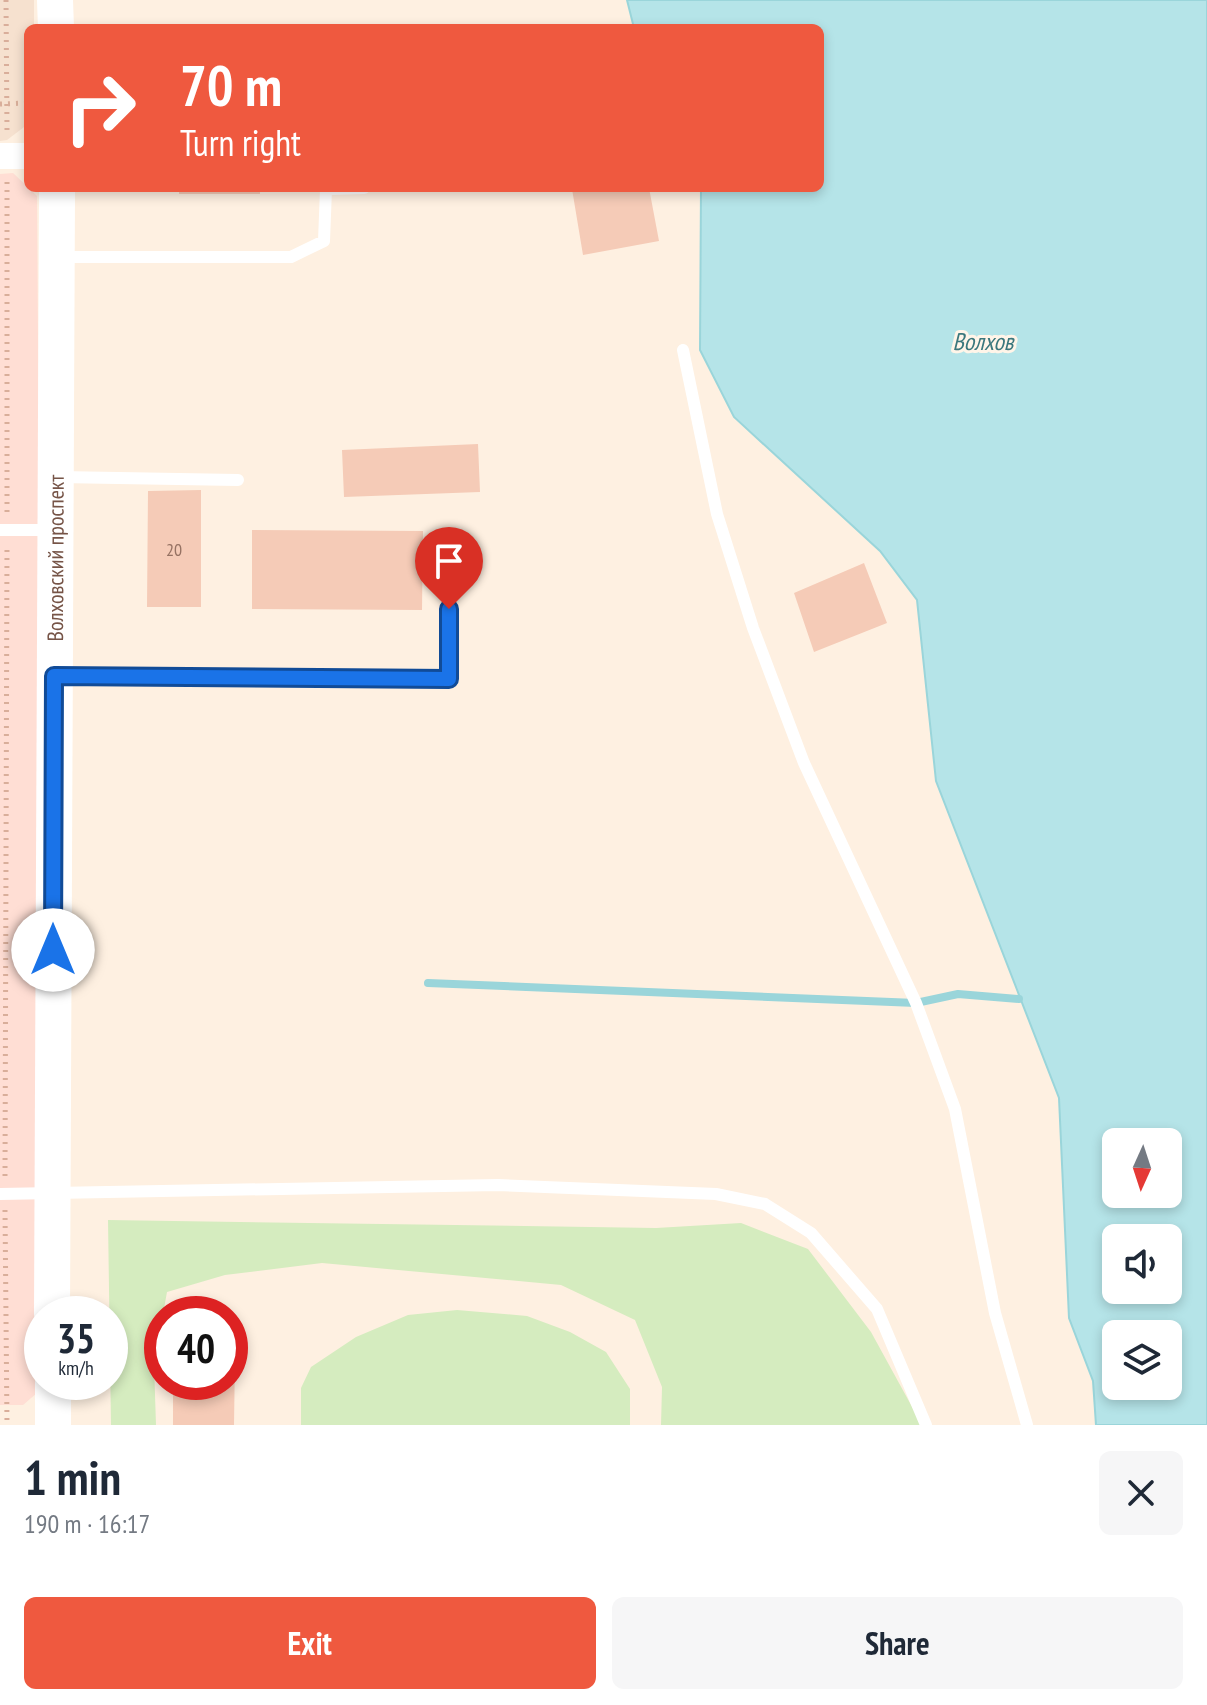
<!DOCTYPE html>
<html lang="en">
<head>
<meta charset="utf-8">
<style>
  body { margin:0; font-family:"PT Sans Narrow",sans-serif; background:#f6f6f7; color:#1f2937; height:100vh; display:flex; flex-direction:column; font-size:30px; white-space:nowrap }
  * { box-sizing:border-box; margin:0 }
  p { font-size:26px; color:#747a83 }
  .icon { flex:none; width:44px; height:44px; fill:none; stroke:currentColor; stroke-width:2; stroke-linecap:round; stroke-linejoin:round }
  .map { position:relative; height:1425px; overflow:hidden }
  .sheet { display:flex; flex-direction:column; background:#fff; flex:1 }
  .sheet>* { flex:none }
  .top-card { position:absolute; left:24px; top:24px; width:800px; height:168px; border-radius:12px; box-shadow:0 4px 12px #0003; background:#ef593f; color:#fff; overflow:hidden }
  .needle { width:52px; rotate:183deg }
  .controls { position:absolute; left:1102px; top:1128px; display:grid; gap:16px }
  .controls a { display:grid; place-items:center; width:80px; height:80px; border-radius:12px; background:#fff; box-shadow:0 4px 12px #0003; font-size:40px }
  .speed { position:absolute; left:24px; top:1296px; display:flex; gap:16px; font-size:40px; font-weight:700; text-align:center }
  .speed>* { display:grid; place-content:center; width:104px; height:104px; border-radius:50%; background:#fff; box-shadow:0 4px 12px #0003; line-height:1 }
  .speed small { font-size:20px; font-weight:400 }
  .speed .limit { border:12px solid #d22; background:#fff; color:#111 }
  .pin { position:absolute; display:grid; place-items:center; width:68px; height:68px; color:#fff; margin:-82px -34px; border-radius:50% 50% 50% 0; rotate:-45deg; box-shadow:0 0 8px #0007 }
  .pin .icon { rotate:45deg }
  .me { position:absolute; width:88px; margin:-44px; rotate:0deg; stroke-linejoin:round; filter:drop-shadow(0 0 6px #0008) }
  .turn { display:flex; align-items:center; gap:28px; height:168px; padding:0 24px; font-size:36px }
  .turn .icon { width:104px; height:104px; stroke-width:2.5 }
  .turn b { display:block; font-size:56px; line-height:68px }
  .round { display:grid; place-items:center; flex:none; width:84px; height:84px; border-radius:12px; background:#f6f6f7 }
  .summary { display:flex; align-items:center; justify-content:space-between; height:136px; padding:0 24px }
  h1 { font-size:48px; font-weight:600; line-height:60px }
  .primary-button { display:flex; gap:16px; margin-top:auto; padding:16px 24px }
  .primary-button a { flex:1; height:92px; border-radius:12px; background:#ef593f; color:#fff; font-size:32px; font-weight:600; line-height:92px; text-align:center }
  .primary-button a+a { background:#f6f6f7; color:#1f2937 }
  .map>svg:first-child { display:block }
  .residential { fill:#f6e1cf }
  .commercial { fill:#ffded4 }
  .green { fill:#d5ecbf }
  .water { fill:#b5e4e8; stroke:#9ad5da; stroke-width:2; fill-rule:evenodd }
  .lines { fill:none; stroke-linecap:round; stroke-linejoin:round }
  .stream { stroke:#9ad5da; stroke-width:8 }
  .building { fill:#f5cbb7 }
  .path { stroke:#d9ae9a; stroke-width:5; stroke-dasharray:2 6; stroke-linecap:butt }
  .lane { stroke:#fff; stroke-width:12 }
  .street { stroke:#fff; stroke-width:26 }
  .secondary { stroke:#fff; stroke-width:36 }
  .route-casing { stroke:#114b97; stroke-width:20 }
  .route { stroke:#1a73e8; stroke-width:14 }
  .labels { text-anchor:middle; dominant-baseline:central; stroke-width:6; stroke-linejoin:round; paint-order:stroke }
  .number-label { font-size:18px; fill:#967263 }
  .street-label { font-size:22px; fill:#765447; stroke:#fff5e9 }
  .water-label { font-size:24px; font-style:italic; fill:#3a777d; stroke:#fff5e9 }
</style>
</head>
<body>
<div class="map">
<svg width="1207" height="1425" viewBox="0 0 1207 1425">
  <rect width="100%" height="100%" fill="#fef0e1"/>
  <!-- residential -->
  <path class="residential" d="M0,0H34V28H28V124L7,140L0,141Z"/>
  <!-- commercial -->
  <path class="commercial" d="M13,173L37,196L45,1314H42V1382L45,1386L23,1405H0V174Z"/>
  <!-- green -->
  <path class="green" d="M108,1220L656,1228L741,1223L808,1249L871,1332L922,1425H661L662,1387L635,1320L561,1285L322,1263L225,1275L167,1292L154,1364L156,1425H111Z
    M457,1310L527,1316L570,1332L606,1352L630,1389V1425H301V1388L311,1367L356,1337L408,1315Z"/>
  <!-- water -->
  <path class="water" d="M627,0H1207V1425H1096L1093,1381L1069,1318L1059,1098L936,781L917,600L880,551L734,417L700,350L701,188H820V28H634ZM1116,1142H1168V1194H1116ZM1116,1238H1168V1290H1116ZM1116,1334H1168V1386H1116Z"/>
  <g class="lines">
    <!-- stream -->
    <path class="stream" d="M428,983L916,1003L958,994L1019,999"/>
  </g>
  <!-- building -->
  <path class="building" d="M179,188H260V194H179Z
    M580,188H649L659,241L583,255L572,189Z
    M478,444L480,492L344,497L342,450Z
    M201,490V607H147L148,491Z
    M252,530L423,531L422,610L252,609Z
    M864,563L887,623L814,652L794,593Z
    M230,1358H235L234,1425H173V1382H230Z"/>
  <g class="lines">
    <!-- path -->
    <path class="path" d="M6,0L7,132
      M0,104L28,103
      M7,182V512
      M5,1176L7,546
      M5,1210L7,1425"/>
    <!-- lane -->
    <path class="lane" d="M60,257H291L324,241L326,189L364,188
      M683,350L717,514L753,628L804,763L916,1003L955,1109L995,1313L1027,1425
      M58,477L238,480
      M0,530H52
      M57,676L449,679V609
      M0,1194L498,1185L716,1194L765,1204L811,1233L877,1309L926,1425"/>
    <!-- street -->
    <path class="street" d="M0,156H28"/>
    <!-- secondary -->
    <g class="secondary">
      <path d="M55,0L56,28"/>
      <path id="s1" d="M52,1314L57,188"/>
      <path d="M53,1382V1425"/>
    </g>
  </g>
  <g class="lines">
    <!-- route casing -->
    <g class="route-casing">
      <path id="route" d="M53,950L54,676L449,679V609"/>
    </g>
    <!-- route -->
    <use href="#route" class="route"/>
  </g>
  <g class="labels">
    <!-- number labels -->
    <g class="number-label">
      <text x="174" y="549">20</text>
    </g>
    <!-- street labels -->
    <g class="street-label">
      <text stroke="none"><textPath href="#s1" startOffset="756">Волховский проспект</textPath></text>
    </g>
    <!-- water labels -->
    <g class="water-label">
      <text x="983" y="341">Волхов</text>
    </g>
  </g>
</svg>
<div class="controls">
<a><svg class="needle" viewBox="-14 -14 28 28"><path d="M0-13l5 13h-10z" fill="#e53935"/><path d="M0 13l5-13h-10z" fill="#747a83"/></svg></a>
<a><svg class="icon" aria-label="sound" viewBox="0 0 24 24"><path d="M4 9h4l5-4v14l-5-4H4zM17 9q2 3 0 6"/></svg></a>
<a><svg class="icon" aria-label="layers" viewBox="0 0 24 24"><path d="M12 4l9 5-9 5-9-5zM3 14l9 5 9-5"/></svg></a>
</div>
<div class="speed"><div>35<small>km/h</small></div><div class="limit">40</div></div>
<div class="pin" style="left:449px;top:609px;background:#d93025"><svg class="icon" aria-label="arrive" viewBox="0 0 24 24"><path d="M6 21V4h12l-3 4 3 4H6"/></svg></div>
<svg class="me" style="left:53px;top:950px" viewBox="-20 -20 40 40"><circle r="19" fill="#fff"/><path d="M0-13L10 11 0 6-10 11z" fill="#1a73e8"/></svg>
<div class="top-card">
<div class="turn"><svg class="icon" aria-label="right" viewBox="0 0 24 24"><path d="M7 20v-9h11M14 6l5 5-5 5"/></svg><div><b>70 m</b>Turn right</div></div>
</div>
</div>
<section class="sheet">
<div class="summary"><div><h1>1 min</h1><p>190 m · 16:17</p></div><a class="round"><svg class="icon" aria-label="close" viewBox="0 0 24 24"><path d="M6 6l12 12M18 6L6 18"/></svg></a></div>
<div class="primary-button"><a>Exit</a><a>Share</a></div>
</section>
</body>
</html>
